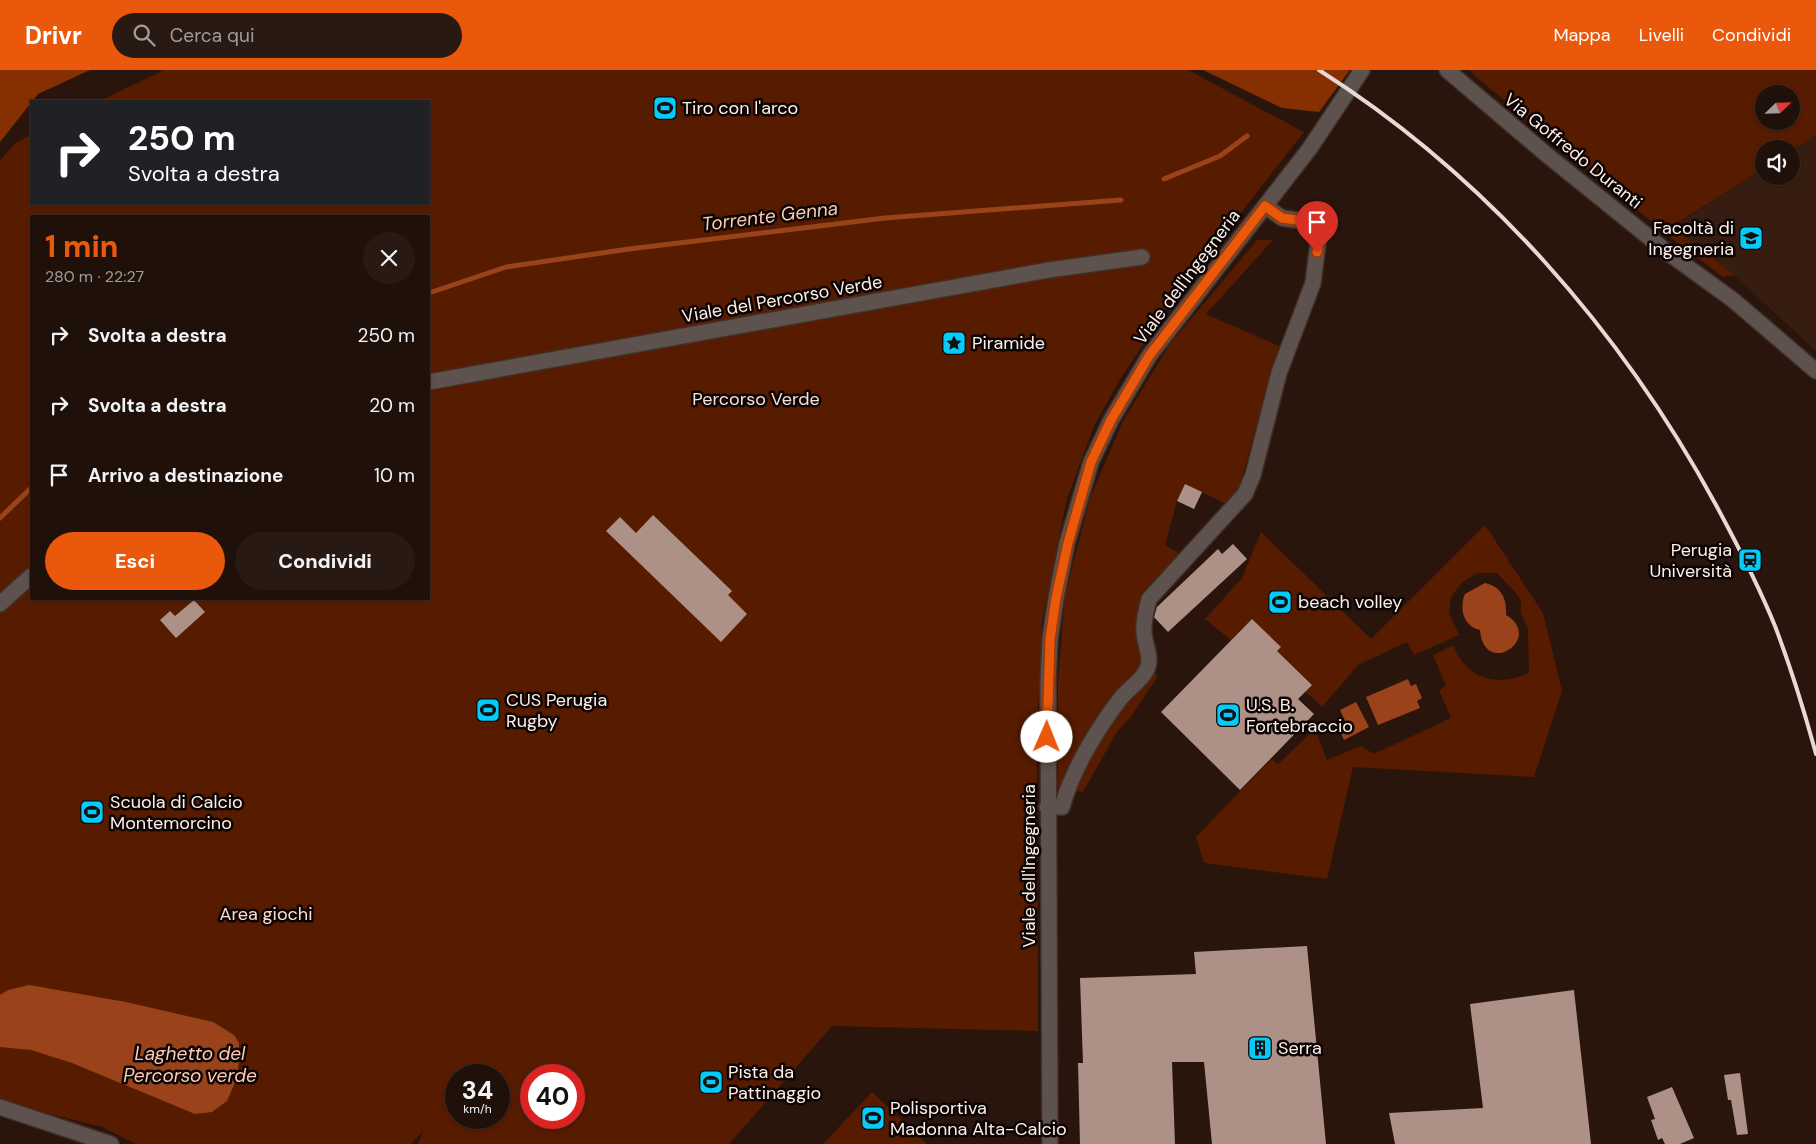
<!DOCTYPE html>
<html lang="it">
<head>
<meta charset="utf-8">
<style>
  body { margin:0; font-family:"DM Sans",sans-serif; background:#281913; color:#f1f3f6; height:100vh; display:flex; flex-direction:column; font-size:19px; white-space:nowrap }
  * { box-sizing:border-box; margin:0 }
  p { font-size:16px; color:#a29d9c }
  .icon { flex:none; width:28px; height:28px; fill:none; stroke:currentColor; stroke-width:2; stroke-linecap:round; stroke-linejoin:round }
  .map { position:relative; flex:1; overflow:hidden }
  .panel { position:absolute; left:30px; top:145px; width:400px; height:385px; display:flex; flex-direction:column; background:#20100a; border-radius:0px; box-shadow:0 1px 4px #0004,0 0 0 1px #3d302b }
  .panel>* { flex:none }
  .banner { position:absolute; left:30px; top:30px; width:400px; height:105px; border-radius:0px; box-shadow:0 1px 4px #0004,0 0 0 1px #3d302b; background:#202124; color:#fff; overflow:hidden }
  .needle { width:32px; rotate:67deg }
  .tools { position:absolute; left:1755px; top:15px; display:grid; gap:10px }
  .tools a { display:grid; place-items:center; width:45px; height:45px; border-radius:50%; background:#20100a; box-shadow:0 1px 4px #0004,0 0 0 1px #3d302b; font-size:25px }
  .speed { position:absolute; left:445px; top:994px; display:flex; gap:10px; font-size:25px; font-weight:700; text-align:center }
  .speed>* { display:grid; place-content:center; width:65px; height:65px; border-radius:50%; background:#20100a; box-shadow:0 1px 4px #0004,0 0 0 1px #3d302b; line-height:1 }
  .speed small { font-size:12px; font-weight:400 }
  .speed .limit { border:8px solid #d22; background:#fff; color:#111 }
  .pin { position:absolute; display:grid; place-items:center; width:42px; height:42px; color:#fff; margin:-51px -21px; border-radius:50% 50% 50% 0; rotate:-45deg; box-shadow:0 0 5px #0007 }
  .pin .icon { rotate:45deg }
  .me { position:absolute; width:55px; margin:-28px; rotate:1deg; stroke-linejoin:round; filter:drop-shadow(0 0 4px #0008) }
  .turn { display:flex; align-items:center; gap:18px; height:105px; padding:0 15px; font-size:22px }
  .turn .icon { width:65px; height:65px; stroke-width:2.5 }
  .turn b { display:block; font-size:35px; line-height:42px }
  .round { display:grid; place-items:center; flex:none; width:52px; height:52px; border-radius:26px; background:#281913 }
  .head { display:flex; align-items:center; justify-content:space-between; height:85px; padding:0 15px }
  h1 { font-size:30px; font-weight:800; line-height:38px; color:#ea580c }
  .button { display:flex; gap:10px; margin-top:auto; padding:10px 15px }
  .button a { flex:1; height:58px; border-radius:30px; background:#ea580c; color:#fff; font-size:20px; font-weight:800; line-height:58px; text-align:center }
  .button a+a { background:#281913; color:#f1f3f6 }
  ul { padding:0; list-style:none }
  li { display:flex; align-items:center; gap:15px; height:70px; padding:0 15px }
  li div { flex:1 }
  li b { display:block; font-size:19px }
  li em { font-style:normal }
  header { display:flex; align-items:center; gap:30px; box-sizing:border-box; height:70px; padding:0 25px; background:#ea580c; color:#fff }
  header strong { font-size:24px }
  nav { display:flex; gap:28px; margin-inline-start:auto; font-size:18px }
  .search { width:350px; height:45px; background:#281913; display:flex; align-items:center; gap:12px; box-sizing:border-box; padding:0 18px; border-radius:28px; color:#a29d9c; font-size:19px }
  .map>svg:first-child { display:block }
  .built { fill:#371c11 }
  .green { fill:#571b00; fill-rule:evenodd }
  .forest { fill:#862f00 }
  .water { fill:#9a421a }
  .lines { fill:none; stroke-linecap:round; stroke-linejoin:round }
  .stream { stroke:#9a421a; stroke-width:5 }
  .building { fill:#ad9186 }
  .minor-casing { stroke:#432f28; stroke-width:18 }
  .minor { stroke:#5e524e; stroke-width:15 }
  .rail { stroke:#e7d9d4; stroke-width:4 }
  .route-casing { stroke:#983908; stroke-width:12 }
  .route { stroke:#ea580c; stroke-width:9 }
  .labels { text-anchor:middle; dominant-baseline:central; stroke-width:5; stroke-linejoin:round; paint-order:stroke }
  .poi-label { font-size:18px; fill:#fdf0eb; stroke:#0c0403; text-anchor:start }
  .street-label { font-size:18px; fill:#fdf0eb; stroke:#0c0403 }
  .park-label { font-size:18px; fill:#f8ded4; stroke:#0c0403 }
  .water-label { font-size:19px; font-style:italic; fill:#fccab6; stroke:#0c0403 }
</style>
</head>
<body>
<header>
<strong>Drivr</strong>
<div class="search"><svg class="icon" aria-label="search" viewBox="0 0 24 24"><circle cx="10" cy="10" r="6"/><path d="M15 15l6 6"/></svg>Cerca qui</div>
<nav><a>Mappa</a><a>Livelli</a><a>Condividi</a></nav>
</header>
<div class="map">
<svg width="1816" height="1074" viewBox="0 0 1816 1074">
  <rect width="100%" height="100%" fill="#2a150d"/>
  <!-- built -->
  <path class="built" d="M1816,65V281L1734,205L1703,179L1671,158L1764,98V106H1791V81Z"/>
  <!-- green -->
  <path class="green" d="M164,0H1188L1304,62L1171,232L1119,311L1094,356L1067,429L1042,551L1037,667L1038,961L832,956L729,1074H418L423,1061L411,1074H136L102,1057L0,1031V91L15,73L31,65V134H429V31H100ZM31,146H429V529H31ZM456,1005H499V1048H456ZM531,1005H574V1048H531Z
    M1470,0H1816V65L1791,81V79H1764V98L1671,157L1703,179L1734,205L1723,207L1670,167L1475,6ZM1764,24H1791V51H1764Z
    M1257,170H1273L1206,244L1279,276L1237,425L1226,434L1185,414L1177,431L1165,475L1180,484L1146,524L1138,541L1142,591L1158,606L1132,645L1117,662L1083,722L1058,718V611L1065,525L1090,428L1123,351L1170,274Z
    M1485,455L1543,543L1562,621L1534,707L1353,697L1327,809L1204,793L1196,767L1271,689L1278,694L1315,659L1327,690L1361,676L1374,684L1451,648L1439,620L1446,616L1433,585L1453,575C1467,609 1496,618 1529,603L1528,559L1521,543V531L1515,522L1497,503H1477L1461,513L1451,527L1449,544L1459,565L1414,585L1407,572L1358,595L1322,637L1305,621L1312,614L1277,581L1281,577L1252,549L1231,570L1205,549L1242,508L1261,462L1371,569Z
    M872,1022L927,1074H823Z"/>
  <!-- forest -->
  <path class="forest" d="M0,0H90L38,24L0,72Z
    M1203,0H1350L1319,42L1282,38Z"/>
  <!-- water -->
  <path class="water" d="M1485,513C1502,517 1507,529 1506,545C1545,568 1484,609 1480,560C1463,556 1459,538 1465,524Z
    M1408,609L1411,616L1416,614L1422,628L1417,631L1420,638L1378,655L1366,627Z
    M1356,632L1369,657L1344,670L1340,661L1348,657L1340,640Z
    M29,915L126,932L213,952L234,965L239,973V990L237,1008L227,1031L212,1042L195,1044L72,993L31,980L0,977V925L8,920Z"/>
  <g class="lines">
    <!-- stream -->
    <path class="stream" d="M1164,109L1220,86L1247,66
      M429,223L506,197L629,179L885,148L1121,130
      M0,448L31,418"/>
  </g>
  <!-- building -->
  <path class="building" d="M1185,414L1202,422L1194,439L1177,431Z
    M653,445L732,521L728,525L747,544L721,572L606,461L620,447L636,463Z
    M1233,474L1247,489L1168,562L1154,547L1157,537L1218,479L1222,484Z
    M194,530L205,542L176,568L160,550L170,541L175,546Z
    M1252,549L1281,577L1277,581L1312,615L1298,629L1314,644L1240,720L1161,642Z
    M1307,876L1326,1074H1212L1204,992H1172L1175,1074H1080L1078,993H1083L1080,908L1196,904L1194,882Z
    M1574,920L1591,1074H1395L1389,1043L1483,1038L1470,934Z
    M1740,1003L1748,1064L1737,1065L1731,1030H1728L1724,1005Z
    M1672,1017L1694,1068L1680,1074H1665L1662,1068L1658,1070L1651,1050L1655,1049L1647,1027Z"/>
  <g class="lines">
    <!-- minor casing -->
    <g class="minor-casing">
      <path id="minor" d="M1447,0L1547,85L1671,185L1733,230L1816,301
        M429,312L1049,200L1142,187
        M0,534L31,506
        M1047,737H1062C1073,698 1096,661 1120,629C1128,619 1140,612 1146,601C1153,589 1145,576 1144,563C1143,552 1146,540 1149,529L1245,424L1253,405L1279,303L1313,213L1319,166L1311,152L1282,148L1265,136
        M0,1037L111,1074
        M1050,1074L1048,613L1050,569L1056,528L1067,473L1091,392L1111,350L1149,286L1310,78L1362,0"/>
    </g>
    <!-- minor -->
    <use href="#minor" class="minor"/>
    <!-- rail -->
    <path class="rail" d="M1319,0C1487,107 1621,260 1716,435C1737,474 1758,514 1775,556C1791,598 1804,640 1816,684"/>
  </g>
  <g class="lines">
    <!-- route casing -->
    <g class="route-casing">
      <path id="route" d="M1047,667L1050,569L1056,528L1068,473L1091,392L1111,350L1149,286L1265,136L1282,148L1311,152L1320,166L1317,182"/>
    </g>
    <!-- route -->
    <use href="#route" class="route"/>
  </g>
  <!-- icons -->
  <defs>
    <g id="stadium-square" transform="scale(1.25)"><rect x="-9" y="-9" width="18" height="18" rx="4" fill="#06cbf9" stroke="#0c0403"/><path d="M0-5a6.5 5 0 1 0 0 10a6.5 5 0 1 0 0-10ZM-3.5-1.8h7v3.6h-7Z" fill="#111"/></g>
    <g id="university-square" transform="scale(1.25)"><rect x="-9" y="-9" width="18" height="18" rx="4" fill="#06cbf9" stroke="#0c0403"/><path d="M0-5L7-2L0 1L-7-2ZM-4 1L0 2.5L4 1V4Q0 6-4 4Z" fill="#111"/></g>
    <g id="sight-square" transform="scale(1.25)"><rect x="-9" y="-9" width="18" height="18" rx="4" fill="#06cbf9" stroke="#0c0403"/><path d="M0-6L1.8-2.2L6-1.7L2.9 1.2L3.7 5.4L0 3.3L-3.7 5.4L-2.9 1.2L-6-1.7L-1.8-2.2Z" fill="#111"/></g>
    <g id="station-square" transform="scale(1.25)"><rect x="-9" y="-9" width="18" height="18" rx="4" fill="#06cbf9" stroke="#0c0403"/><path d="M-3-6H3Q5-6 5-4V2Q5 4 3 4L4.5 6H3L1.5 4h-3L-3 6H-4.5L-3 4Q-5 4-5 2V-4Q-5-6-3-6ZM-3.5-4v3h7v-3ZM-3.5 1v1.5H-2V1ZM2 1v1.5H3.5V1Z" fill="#111"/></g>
    <g id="building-square" transform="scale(1.25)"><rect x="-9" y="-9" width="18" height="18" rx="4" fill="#06cbf9" stroke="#0c0403"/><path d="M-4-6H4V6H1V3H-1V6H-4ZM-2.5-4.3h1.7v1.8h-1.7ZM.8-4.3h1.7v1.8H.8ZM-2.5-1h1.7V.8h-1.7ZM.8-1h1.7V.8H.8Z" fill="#111"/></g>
  </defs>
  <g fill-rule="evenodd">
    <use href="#stadium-square" x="665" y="38"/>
    <use href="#university-square" x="1751" y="168"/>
    <use href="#sight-square" x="954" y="273"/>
    <use href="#station-square" x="1750" y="490"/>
    <use href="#stadium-square" x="1280" y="532"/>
    <use href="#stadium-square" x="488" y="640"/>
    <use href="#stadium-square" x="1228" y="645"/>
    <use href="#stadium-square" x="92" y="742"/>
    <use href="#building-square" x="1260" y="978"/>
    <use href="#stadium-square" x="711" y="1012"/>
    <use href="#stadium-square" x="873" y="1048"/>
  </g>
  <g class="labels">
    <!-- poi labels -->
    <g class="poi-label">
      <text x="682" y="38">Tiro con l'arco</text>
      <text x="1734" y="158" text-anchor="end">Facoltà di<tspan x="1734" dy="21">Ingegneria</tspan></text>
      <text x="972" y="273">Piramide</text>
      <text x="1732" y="480" text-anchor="end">Perugia<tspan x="1732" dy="21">Università</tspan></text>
      <text x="1298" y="532">beach volley</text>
      <text x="506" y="630">CUS Perugia<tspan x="506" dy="21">Rugby</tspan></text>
      <text x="1246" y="635">U.S. B.<tspan x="1246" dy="21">Fortebraccio</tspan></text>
      <text x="110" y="732">Scuola di Calcio<tspan x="110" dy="21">Montemorcino</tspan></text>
      <text x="1278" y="978">Serra</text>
      <text x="728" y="1002">Pista da<tspan x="728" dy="21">Pattinaggio</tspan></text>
      <text x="890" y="1038">Polisportiva<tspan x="890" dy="21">Madonna Alta-Calcio</tspan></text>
    </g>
    <!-- street labels -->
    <g class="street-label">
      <text transform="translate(1573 81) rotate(39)">Via Goffredo Duranti</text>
      <text transform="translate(1187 207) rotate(-53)">Viale dell'Ingegneria</text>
      <text transform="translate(782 229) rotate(-10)">Viale del Percorso Verde</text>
      <text transform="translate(1029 796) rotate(-90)">Viale dell'Ingegneria</text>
    </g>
    <!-- park labels -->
    <g class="park-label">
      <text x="756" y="329">Percorso Verde</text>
      <text x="266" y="844">Area giochi</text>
    </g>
    <!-- water labels -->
    <g class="water-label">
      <text transform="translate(770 146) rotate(-7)">Torrente Genna</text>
      <text x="190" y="983">Laghetto del<tspan x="190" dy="22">Percorso verde</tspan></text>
    </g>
  </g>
</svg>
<div class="tools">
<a><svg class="needle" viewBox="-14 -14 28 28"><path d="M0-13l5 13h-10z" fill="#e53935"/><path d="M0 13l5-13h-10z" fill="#a29d9c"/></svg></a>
<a><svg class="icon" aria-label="sound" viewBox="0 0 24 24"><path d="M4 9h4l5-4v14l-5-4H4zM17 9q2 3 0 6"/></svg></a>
</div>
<div class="speed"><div>34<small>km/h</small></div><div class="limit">40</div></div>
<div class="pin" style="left:1317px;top:182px;background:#d93025"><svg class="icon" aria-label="arrive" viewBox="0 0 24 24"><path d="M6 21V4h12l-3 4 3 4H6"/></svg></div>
<svg class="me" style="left:1047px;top:667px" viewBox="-20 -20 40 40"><circle r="19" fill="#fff"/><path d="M0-13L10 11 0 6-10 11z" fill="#ea580c"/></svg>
<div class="banner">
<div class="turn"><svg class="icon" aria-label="right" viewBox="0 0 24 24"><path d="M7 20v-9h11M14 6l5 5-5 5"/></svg><div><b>250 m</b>Svolta a destra</div></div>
</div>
<section class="panel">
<div class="head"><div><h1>1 min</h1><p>280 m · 22:27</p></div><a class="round"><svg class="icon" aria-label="close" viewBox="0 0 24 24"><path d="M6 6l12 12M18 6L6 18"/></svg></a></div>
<ul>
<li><svg class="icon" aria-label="right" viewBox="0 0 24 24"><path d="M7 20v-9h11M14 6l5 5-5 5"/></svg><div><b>Svolta a destra</b></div><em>250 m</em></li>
<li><svg class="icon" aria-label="right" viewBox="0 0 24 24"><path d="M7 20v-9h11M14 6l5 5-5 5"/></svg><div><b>Svolta a destra</b></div><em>20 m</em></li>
<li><svg class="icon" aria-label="arrive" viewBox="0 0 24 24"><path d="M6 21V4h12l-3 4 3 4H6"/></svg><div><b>Arrivo a destinazione</b></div><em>10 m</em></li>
</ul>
<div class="button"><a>Esci</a><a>Condividi</a></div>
</section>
</div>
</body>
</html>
